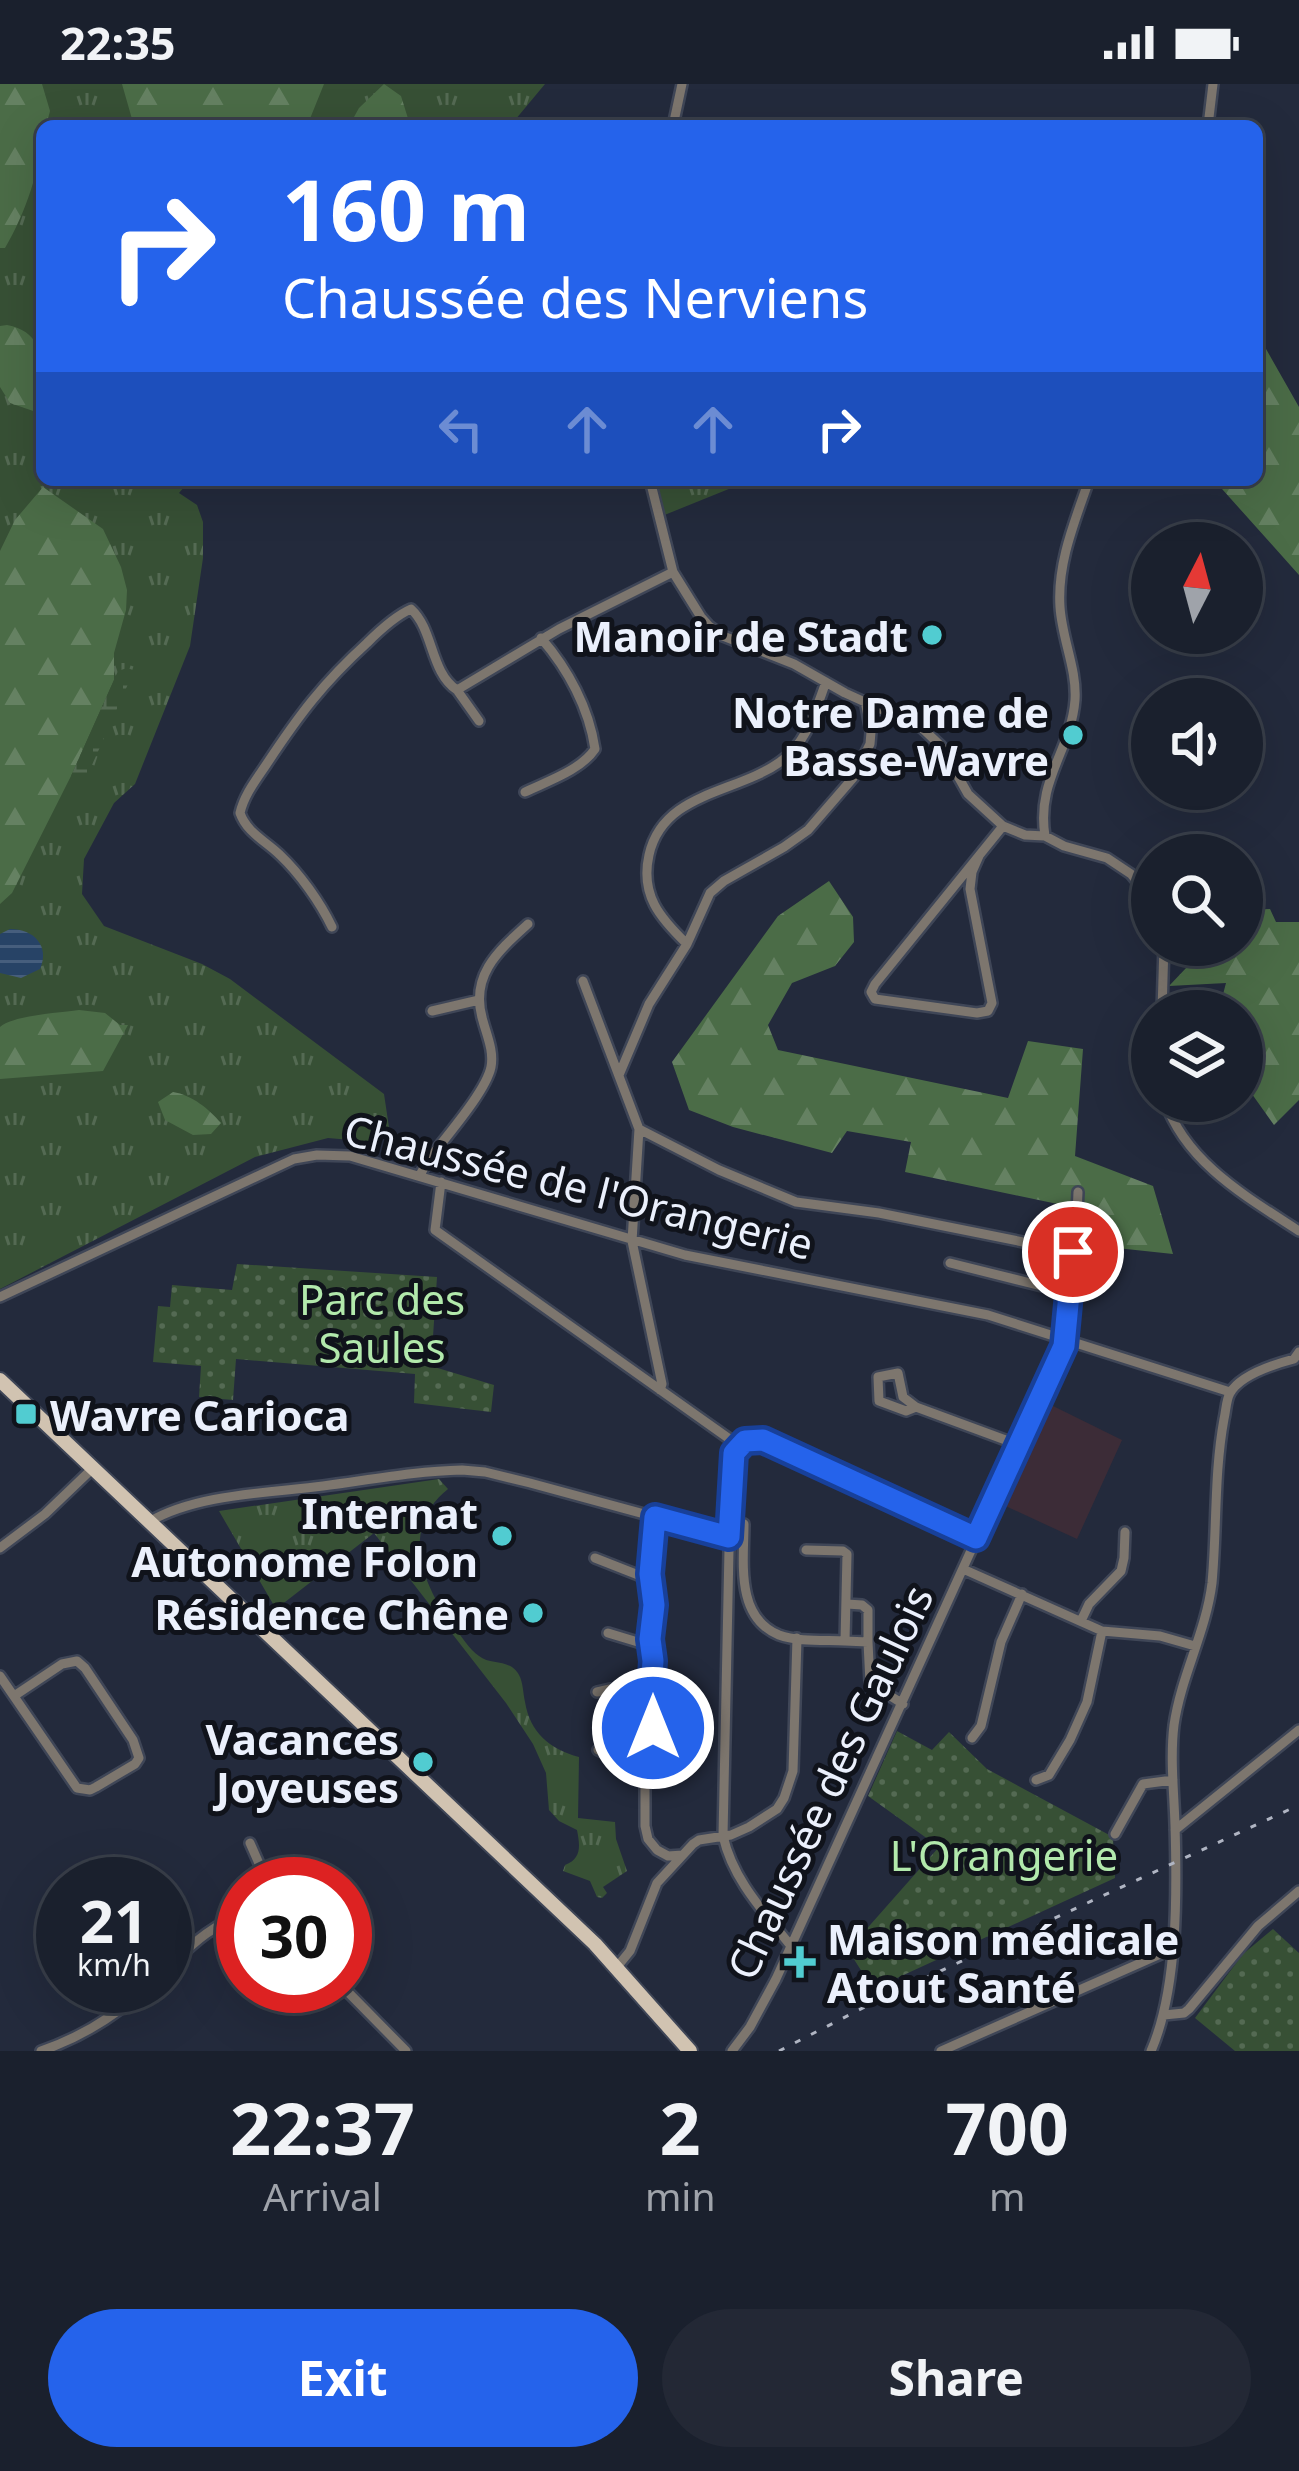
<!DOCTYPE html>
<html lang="en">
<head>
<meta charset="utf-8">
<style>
  body { margin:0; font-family:"Noto Sans",sans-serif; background:#232835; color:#f1f3f6; height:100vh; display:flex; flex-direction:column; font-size:45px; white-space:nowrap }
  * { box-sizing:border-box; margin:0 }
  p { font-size:39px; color:#9fa3aa }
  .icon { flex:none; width:66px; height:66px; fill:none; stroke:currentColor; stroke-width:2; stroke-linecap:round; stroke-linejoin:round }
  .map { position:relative; height:1967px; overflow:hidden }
  .panel { display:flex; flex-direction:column; background:#1a202d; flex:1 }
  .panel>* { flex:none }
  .banner { position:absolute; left:36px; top:36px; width:1227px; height:366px; border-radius:18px; box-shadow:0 12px 48px #0002,0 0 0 3px #383e49; background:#2563eb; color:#fff; overflow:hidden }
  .needle { width:78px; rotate:6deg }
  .tools { position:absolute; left:1131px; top:438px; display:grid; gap:24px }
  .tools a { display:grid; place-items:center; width:132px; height:132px; border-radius:50%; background:#1a202d; box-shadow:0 12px 48px #0002,0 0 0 3px #383e49; font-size:60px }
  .speed { position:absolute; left:36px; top:1773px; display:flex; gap:24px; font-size:60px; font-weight:700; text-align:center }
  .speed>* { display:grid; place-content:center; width:156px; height:156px; border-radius:50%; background:#1a202d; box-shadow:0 12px 48px #0002,0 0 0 3px #383e49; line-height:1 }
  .speed small { font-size:30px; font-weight:400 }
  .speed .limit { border:18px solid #d22; background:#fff; color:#111 }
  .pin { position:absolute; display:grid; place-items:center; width:102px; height:102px; color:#fff; margin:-51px; border:6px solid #fff; border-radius:50%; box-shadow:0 3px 12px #0007 }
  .me { position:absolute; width:132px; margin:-66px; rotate:0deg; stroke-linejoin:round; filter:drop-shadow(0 0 9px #0008) }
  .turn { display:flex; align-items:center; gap:42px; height:252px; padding:0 48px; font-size:54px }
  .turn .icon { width:156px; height:156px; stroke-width:2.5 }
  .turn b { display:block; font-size:84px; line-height:102px }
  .lanes { display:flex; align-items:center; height:114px; padding:0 48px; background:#0003; justify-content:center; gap:60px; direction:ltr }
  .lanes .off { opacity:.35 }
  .eta { display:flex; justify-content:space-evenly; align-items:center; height:204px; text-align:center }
  .eta b { font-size:72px; font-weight:700; line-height:84px }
  .primary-button { display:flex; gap:24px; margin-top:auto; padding:24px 48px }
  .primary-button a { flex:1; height:138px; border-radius:72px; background:#2563eb; color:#fff; font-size:48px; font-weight:700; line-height:138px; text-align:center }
  .primary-button a+a { background:#232835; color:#f1f3f6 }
  .status { display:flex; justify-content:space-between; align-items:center; height:84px; padding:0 60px; background:#1a202d; direction:ltr }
  .status svg { height:33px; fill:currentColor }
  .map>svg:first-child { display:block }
  .education { fill:#3c2c37 }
  .grass { fill:url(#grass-tufts) }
  .forest { fill:url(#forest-firs) }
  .wetland { fill:url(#wetland-marsh) }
  .park { fill:url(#park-dots) }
  .water { fill:url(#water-rules) }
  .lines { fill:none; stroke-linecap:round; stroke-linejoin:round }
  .minor-casing { stroke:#3f4657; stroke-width:14 }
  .primary-casing { stroke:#3f4657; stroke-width:18 }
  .minor { stroke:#7d766e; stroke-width:9 }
  .primary { stroke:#d1c3b1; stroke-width:14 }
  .rail { stroke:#b0b5c3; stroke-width:3; stroke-dasharray:6 12; stroke-linecap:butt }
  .route-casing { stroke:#184099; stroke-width:30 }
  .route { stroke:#2563eb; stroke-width:21 }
  .poi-dot { fill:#51ccd1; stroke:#10131b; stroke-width:4.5 }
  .labels { text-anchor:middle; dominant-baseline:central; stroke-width:10; stroke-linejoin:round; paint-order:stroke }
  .poi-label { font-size:42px; font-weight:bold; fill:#ebf0fc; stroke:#10131b; text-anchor:end }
  .street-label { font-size:42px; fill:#ebf0fc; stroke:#10131b }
  .park-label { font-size:42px; fill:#b2e9ac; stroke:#10131b }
</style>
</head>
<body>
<div class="status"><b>22:35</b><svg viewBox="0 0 49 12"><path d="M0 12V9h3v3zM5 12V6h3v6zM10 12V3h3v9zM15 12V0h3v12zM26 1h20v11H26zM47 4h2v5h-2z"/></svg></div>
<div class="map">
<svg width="1299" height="1967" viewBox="0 0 1299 1967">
  <defs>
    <pattern id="grass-tufts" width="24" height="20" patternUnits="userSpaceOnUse" patternTransform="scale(3)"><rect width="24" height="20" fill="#375035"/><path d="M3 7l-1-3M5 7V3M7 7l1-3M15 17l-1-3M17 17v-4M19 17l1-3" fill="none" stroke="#546a53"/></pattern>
    <pattern id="forest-firs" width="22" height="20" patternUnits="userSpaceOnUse" patternTransform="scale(3)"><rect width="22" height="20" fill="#4b6c47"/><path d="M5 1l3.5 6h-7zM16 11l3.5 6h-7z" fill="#658162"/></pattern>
    <pattern id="wetland-marsh" width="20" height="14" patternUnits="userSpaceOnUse" patternTransform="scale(3)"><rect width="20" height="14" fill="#375035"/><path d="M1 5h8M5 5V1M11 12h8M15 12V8" fill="none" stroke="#546a53"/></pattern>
    <pattern id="park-dots" width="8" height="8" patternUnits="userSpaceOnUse" patternTransform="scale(3)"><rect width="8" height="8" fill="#375035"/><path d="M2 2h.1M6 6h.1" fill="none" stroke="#546a53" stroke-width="1.8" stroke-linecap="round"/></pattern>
    <pattern id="water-rules" width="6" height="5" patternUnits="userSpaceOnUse" patternTransform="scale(3)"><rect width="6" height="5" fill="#274366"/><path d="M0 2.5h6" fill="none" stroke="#465e7d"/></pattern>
  </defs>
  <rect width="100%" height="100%" fill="#232a3c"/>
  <!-- education -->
  <path class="education" d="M1045,1318L1122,1356L1077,1455L999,1419Z"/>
  <!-- grass -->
  <path class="grass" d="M0,0H545L510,42H42V396H190L179,409L197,421L203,438V474L190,562L135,700L114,719L84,775L82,810L104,842L202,880L230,895L384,1010L390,1050L375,1058L328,1054L255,1073L0,1205Z
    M653,396H751L662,432Z
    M439,1395L448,1405C399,1444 422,1502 455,1544C462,1553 469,1565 479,1572C491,1582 510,1574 519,1591C523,1598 523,1609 525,1618C530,1648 549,1665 579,1673L578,1734L615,1738L616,1755L627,1787L603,1803L607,1809L602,1814L597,1813L590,1797L563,1787L565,1781C582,1775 580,1761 577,1746L559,1737L549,1726L546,1689L533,1660L506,1619L374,1449L276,1525L219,1427Z"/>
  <!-- forest -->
  <path class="forest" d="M0,0H42L50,27L46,42H42C42,83 25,130 5,164H0Z
    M122,0H324L307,42H134Z
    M384,0L401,12L410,41L349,42L359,24Z
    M7,241C52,249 42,295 42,330L10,319L0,303V242Z
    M1257,249L1299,323V491L1214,396H1257Z
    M43,403L103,445L121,483L127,506L126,526L114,569V596L71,692L12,809L0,820V467L15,436Z
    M829,797L853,833L854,858L835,882L792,899L768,941L778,966L1008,1014L1028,957L1083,965L1075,1072L1153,1102L1173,1170L1098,1162L1091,1127L905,1088L911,1058L847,1047L832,1069L733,1043L689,1026L672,978L778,832Z
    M1270,825L1276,838H1299V1016L1274,1041L1242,996V927H1222L1221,918L1226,899L1169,902L1187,883L1189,861H1242V826Z
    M79,926L105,929L120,941H128L103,987L0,995V943C14,931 59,929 79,926Z
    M173,1008C192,1011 209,1025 221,1039L211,1050L193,1051L165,1036L158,1018Z"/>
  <!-- wetland -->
  <path class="wetland" d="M127,584L133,586L132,591L84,699L71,701V692L118,587Z"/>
  <!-- park -->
  <path class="park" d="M237,1180L437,1193L431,1282L494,1301L491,1328L414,1319L415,1290L236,1275L233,1316L199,1313L201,1282L153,1278L158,1222L170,1223L172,1201L232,1206Z
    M897,1647L932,1666L949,1648L987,1685L1113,1753L1115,1794L873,1905L848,1866L939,1763L868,1712Z
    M1273,1845L1299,1869V1967H1235L1195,1934L1243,1870Z"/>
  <!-- water -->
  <path class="water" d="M10,845C34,845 50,862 40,885L21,894L0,889V850Z"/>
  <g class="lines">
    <!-- minor casing -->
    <g class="minor-casing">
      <path id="minor" d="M673,42L682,0
        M1208,42L1213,0
        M650,396L673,488L701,533L709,542L723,552L794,580L845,609L922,644L941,662L968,710L1003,742L1025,751L1045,752L1064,762L1107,774L1131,790L1152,816
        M457,606L479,637
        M525,708C548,697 581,686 595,665C589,624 568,585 541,554
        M1045,752C1036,696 1071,667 1075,616C1077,585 1062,555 1060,523C1057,479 1075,437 1089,396
        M979,772L972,788L970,805L992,919L988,927L977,929L875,915L871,908L875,900L1003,742
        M332,843C320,818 300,790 280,771C266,757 247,749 240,729C244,711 256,696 266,681C299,631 323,599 367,559C380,546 395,532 411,525C434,546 430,588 457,606L559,545L673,488
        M687,860C660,834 640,811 649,771C663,708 735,710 780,678C807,659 815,627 826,598
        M583,897L639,1045L632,1157L662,1300L660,1306
        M432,927L479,916
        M1162,927L1164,861
        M619,991L649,920L687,860L710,809L724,797L784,763L808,746L853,694L870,660L871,648L865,617
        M1165,1017C1186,1079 1247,1113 1299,1147
        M639,1045L719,1086L796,1118L879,1129L1073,1168
        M420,1091L427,1078C443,1056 486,1008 491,983C494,967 487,952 483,937C469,892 498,867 528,840
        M441,1098L435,1146L738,1361
        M950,1179L1070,1209
        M0,1213L294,1075L317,1071L350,1072L685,1171L988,1231L1230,1308
        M916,1323L903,1313L898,1289L878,1293L879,1317L906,1327L916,1323L1019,1361
        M738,1361L732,1377L730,1418L723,1752C733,1796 764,1828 791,1862
        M738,1361L745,1357L763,1356L976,1454
        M655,1433L650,1490L654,1521L650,1555L653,1577L649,1619L653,1639L652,1685L645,1704V1742L648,1755L657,1766L668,1772L683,1771
        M149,1438C196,1410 269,1409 323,1402C369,1396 416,1387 462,1386L485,1388L530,1399L729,1453
        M744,1440C744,1477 735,1533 779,1551C798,1558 825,1556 845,1557
        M0,1464L45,1430L93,1384
        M806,1466L843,1467L847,1470L845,1557L868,1558V1526L862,1521L847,1520
        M595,1474L651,1496
        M963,1485L1102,1547L1160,1552L1195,1562
        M1081,1537L1089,1520L1121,1487L1124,1474L1125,1448
        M608,1549L651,1562
        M868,1558L870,1599L903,1620
        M0,1592L77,1704L90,1706L96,1703L135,1680L139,1674L133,1656L85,1584L77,1577L62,1580L14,1612
        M597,1608L610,1605L651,1627
        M972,1654L981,1642L1001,1558L1022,1510
        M598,1666L651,1691
        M1036,1696L1049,1691L1070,1656L1087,1618L1102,1547
        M1175,1746L1299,1646
        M1115,1750L1143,1700L1173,1696
        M250,1759L268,1800
        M617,1883L630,1867L657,1799L693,1760L699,1756L731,1751L749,1743L777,1725L784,1714L793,1687L797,1554
        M165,1886C188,1865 211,1839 243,1833
        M342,1902L406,1967
        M1164,1931L1184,1929L1189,1925L1258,1842L1299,1807
        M41,1967C82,1953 117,1931 148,1902
        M732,1967L750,1943L776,1895L1060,1271L1076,1153L1078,1108
        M941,1967L1172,1865
        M1151,1967C1178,1905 1177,1809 1175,1741C1174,1708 1170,1674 1174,1641C1181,1592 1206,1548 1212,1499C1217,1445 1214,1389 1224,1335C1226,1327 1226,1316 1230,1309C1241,1290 1275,1280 1294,1275L1299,1268"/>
    </g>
    <!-- primary casing -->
    <g class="primary-casing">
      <path id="primary" d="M0,1296L595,1860L690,1967"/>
    </g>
    <!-- minor -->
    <use href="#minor" class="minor"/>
    <!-- primary -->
    <use href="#primary" class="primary"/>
    <!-- rail -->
    <path class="rail" d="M779,1967L882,1914L1299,1721"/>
  </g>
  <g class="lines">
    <!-- route casing -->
    <g class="route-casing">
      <path id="route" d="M653,1644L650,1619L653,1577L650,1555L654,1521L650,1490L655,1433L729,1453L734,1369L745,1357L763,1356L976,1454L1064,1262L1073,1168"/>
    </g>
    <!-- route -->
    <use href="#route" class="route"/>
  </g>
  <!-- markers -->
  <g class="poi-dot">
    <circle cx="932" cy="551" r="12"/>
    <circle cx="1073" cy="651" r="12"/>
    <rect x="14" y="1318" width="24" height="24" rx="6"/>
    <circle cx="502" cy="1452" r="12"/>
    <circle cx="533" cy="1529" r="12"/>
    <circle cx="423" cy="1678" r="12"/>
    <path d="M794 1860h12v12h12v12h-12v12h-12v-12h-12v-12h12z"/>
  </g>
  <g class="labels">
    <!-- poi labels -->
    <g class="poi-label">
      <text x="908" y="551">Manoir de Stadt</text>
      <text x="1049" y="627">Notre Dame de<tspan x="1049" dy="48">Basse-Wavre</tspan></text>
      <text x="50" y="1330" text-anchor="start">Wavre Carioca</text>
      <text x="478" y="1428">Internat<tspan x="478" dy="48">Autonome Folon</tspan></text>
      <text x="509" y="1529">Résidence Chêne</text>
      <text x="399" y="1654">Vacances<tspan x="399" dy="48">Joyeuses</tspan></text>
      <text x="827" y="1854" text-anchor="start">Maison médicale<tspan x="827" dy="48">Atout Santé</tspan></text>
    </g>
    <!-- street labels -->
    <g class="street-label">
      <text transform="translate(579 1102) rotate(14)">Chaussée de l'Orangerie</text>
      <text transform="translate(829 1698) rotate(-65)">Chaussée des Gaulois</text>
    </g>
    <!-- park labels -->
    <g class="park-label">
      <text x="382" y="1214">Parc des<tspan x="382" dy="48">Saules</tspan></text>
      <text x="1004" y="1770">L'Orangerie</text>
    </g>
  </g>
</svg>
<div class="tools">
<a><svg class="needle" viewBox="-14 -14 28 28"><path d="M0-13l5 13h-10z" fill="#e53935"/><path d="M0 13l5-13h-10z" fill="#9fa3aa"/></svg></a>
<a><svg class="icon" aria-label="sound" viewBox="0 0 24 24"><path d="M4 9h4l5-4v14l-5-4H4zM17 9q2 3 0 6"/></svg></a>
<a><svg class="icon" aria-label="search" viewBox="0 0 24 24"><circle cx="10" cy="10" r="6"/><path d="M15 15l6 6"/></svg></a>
<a><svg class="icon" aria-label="layers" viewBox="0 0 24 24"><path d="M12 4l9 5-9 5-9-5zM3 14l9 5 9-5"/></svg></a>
</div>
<div class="speed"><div>21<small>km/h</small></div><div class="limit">30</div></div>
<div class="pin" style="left:1073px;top:1168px;background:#d93025"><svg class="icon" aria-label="arrive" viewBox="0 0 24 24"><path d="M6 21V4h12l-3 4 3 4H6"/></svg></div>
<svg class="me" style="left:653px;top:1644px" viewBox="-20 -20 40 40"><circle r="17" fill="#2563eb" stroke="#fff" stroke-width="3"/><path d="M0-11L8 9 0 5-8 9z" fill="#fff"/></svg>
<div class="banner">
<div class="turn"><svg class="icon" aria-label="right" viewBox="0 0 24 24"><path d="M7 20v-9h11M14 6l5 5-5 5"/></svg><div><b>160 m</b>Chaussée des Nerviens</div></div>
<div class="lanes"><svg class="icon off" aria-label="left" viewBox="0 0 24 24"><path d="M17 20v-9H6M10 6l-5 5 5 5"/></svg><svg class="icon off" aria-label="ahead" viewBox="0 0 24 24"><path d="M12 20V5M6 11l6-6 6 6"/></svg><svg class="icon off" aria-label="ahead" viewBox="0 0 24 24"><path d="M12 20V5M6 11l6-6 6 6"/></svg><svg class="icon" aria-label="right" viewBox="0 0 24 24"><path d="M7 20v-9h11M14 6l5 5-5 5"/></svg></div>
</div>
</div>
<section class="panel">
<div class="eta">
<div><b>22:37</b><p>Arrival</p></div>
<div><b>2</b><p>min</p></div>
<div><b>700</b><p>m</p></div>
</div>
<div class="primary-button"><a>Exit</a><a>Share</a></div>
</section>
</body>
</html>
